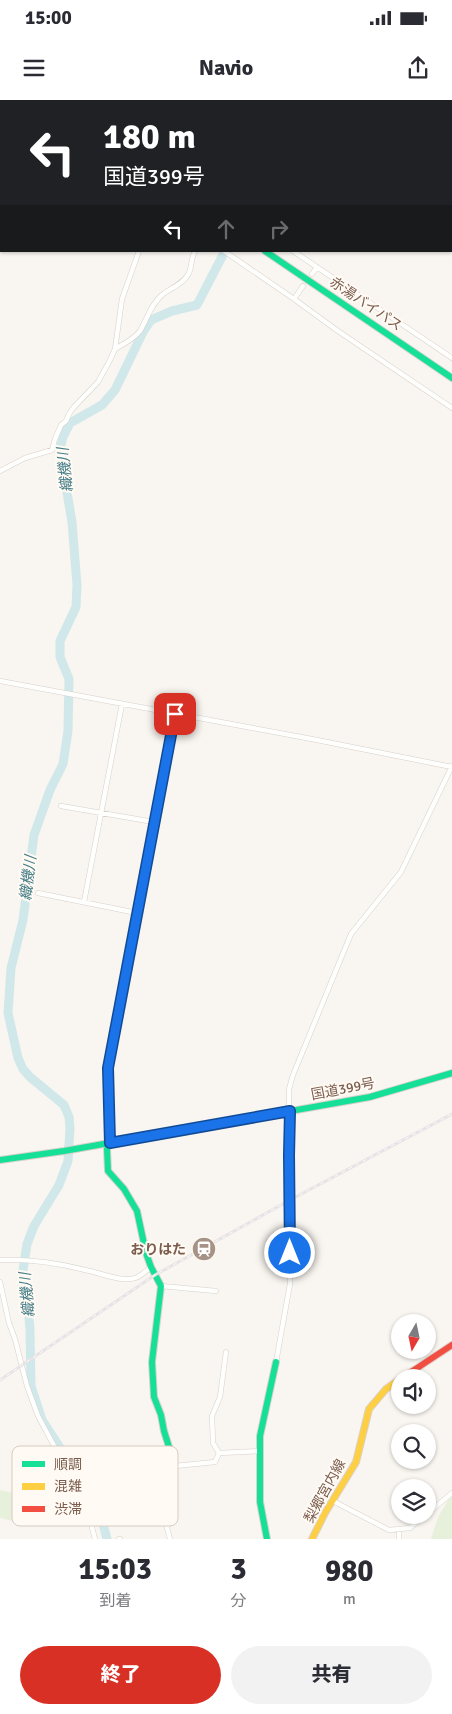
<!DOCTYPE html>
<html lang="ja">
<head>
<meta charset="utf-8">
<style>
  body { margin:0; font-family:Signika,"Noto Sans JP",sans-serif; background:#f2f2f3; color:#2b2b33; height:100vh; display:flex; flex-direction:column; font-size:19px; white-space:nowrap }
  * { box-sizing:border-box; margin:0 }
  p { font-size:16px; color:#7c7c81 }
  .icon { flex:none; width:28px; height:28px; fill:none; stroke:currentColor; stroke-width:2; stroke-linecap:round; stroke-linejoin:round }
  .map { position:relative; height:1439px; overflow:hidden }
  .drawer { display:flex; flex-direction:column; background:#fff; flex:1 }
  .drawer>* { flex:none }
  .hud { position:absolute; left:0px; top:0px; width:452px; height:152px; box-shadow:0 1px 4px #0004; background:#202124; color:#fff; overflow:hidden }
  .needle { width:32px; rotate:189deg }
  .fabs { position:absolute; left:391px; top:1214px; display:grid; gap:10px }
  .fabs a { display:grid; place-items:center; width:45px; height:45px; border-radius:50%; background:#fff; box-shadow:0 1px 4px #0004; font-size:25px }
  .pin { position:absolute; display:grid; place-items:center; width:42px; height:42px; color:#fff; margin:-21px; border-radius:10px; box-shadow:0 2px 8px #0006 }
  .me { position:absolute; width:55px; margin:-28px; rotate:0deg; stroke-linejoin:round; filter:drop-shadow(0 0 4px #0008) }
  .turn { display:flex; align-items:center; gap:18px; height:105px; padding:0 20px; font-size:22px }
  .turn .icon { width:65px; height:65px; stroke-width:2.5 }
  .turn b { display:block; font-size:35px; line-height:42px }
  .lanes { display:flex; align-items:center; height:48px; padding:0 20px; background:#0003; justify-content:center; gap:25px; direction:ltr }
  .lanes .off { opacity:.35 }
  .eta { display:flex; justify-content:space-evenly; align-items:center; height:85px; text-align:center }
  .eta b { font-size:30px; font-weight:800; line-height:35px }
  .button { display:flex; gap:10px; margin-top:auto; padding:10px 20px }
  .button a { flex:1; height:58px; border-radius:30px; background:#d93025; color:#fff; font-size:20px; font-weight:800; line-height:58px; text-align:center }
  .button a+a { background:#f2f2f3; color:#2b2b33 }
  .status { display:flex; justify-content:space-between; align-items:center; height:35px; padding:0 25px; background:#fff; direction:ltr }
  .status svg { height:14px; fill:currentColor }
  header { display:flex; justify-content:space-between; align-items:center; height:65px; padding:0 20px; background:#fff; font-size:22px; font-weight:800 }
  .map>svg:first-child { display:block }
  .green { fill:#e7f0db }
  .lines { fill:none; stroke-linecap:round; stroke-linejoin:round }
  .river { stroke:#d0e8ea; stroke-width:9 }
  .street-tunnel { stroke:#d9cfc7; stroke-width:4.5; stroke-dasharray:4.5 2; stroke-linecap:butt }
  .street-casing { stroke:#d7d1cb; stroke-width:5.5 }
  .fast-casing { stroke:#d9d2cb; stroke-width:8 }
  .slow-casing { stroke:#d9d2cb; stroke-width:8 }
  .jam-casing { stroke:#d9d2cb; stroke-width:8 }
  .street { stroke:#fefefd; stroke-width:4.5 }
  .fast { stroke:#16e098; stroke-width:6 }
  .slow { stroke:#ffcf43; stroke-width:6 }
  .jam { stroke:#f24e42; stroke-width:6 }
  .rail-casing { stroke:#e6e3e7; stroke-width:3 }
  .rail { stroke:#fffaf3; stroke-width:1; stroke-dasharray:4; stroke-linecap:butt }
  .route-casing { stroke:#114b97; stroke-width:12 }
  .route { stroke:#1a73e8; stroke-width:9 }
  .labels { text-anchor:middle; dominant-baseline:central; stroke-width:4; stroke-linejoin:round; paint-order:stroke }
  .street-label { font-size:14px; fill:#7a5c4d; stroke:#fffaf3 }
  .poi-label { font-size:14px; font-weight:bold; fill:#7a5c4d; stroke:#fffaf3; text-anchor:end }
  .water-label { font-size:15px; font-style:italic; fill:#437c86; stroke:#fffaf3 }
  .key { fill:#fffaf3; stroke:#d7cbc1; stroke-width:1 }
  .key-label { font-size:14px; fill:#7a5c4d }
</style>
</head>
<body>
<div class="status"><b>15:00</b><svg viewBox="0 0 49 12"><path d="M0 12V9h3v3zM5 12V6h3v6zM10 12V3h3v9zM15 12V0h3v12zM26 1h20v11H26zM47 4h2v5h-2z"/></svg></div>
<header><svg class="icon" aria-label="menu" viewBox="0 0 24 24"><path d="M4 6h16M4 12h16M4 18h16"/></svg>Navio<svg class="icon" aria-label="share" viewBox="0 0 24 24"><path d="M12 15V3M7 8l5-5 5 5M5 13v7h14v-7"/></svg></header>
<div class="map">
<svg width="452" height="1439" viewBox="0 0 452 1439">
  <rect width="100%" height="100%" fill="#f9f5f0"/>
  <!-- green -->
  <path class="green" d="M0,1390L23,1395L17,1422L0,1418Z
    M452,1394V1439H431L438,1417Z"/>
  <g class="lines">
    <!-- river -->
    <path class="river" d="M397,1L398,0
      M107,1439L102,1420L90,1394L42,1320L31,1286L30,1229L28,1207L22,1188L23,1170L27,1144L34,1126L59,1085L68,1061L70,1028L69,1017L64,1005L30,977L23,969L18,958L8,913L11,868L23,820L34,735L50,690L63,664L68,631L69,579L60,557V541L76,507L77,485L72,422L61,357V345L63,337L70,323L102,305L115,290L143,232L151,220L172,211L197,205L225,151"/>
    <!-- street-tunnel -->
    <path class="street-tunnel" d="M64,1L65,0"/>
    <!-- street casing -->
    <g class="street-casing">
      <path id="street" d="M83,0L85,1
        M110,0L125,1
        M185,1V0
        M259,1L260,0
        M224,151L294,199L338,231L452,308
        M293,151L452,258
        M312,174L317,167
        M294,199L303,186
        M115,249C124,244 134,239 140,231C147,219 151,204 162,195C170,188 184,184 189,173C192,166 191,158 195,151
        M0,371L25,358L52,350L55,339L61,325L66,321L69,314L74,307L98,282L110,260L115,249L122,199L139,151
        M0,581L317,640L452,667
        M61,706L154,722
        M38,793L137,813
        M84,802L122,604
        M0,1160C28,1159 57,1163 85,1170C98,1172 123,1183 135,1178C140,1177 146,1171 151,1167
        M0,1182L9,1223L15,1239L27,1286L38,1316L79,1392L88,1412L95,1439
        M161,1186L216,1191
        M276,1262L290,1184L289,989L293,975L351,834L401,772L452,666
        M219,1353L213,1343L212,1316L220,1297L226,1252
        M95,1358L117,1371L122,1372L137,1370L152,1371L175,1366L215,1362L219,1353L261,1351
        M152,1371L170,1439
        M333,1401L389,1430L410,1428L425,1415
        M428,1413L452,1393
        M399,1429V1439
        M119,1439H120"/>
    </g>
    <!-- fast casing -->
    <g class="fast-casing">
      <path id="fast" d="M40,0L42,1
        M54,0L56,1
        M0,12L1,13
        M265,151L452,278
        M109,1023L110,1043L107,1049L108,1071L124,1089L137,1111L146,1153L151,1167L161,1186L152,1262L154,1297L161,1315L164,1331L175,1366
        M0,1060L64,1051L370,997L452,973
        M267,1439L260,1402V1336L276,1262"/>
    </g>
    <!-- slow casing -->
    <g class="slow-casing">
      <path id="slow" d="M109,1023L108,969L175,614
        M312,1439L325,1413L356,1362L369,1309L386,1289L400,1279"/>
    </g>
    <!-- jam casing -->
    <g class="jam-casing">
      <path id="jam" d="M8,0L10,1
        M402,1278L452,1245"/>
    </g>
    <!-- street -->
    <use href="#street" class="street"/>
    <!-- fast -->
    <use href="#fast" class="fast"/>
    <!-- slow -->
    <use href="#slow" class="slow"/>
    <!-- jam -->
    <use href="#jam" class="jam"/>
    <!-- rail casing -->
    <g class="rail-casing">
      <path id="rail" d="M0,1280L155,1175L290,1100L452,1014"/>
    </g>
    <!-- rail -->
    <use href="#rail" class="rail"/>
  </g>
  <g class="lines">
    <!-- route casing -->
    <g class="route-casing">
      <path id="route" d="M175,614L108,968L110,1043L290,1011L289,1055L290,1153"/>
    </g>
    <!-- route -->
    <use href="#route" class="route"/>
  </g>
  <!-- icons -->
  <defs>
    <g id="station-disc" transform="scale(1.25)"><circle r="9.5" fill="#a69286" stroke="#fffaf3"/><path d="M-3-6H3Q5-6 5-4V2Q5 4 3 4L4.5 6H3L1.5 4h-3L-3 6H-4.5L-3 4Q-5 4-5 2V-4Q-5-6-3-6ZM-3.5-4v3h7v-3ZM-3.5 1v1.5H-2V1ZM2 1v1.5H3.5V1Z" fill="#fff"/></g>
  </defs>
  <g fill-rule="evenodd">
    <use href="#station-disc" x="204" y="1149"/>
  </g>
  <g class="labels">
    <!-- street labels -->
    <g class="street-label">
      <text transform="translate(366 204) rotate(34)">赤湯バイパス</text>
      <text transform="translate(343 989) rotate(-11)">国道399号</text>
      <text transform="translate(325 1391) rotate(-61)">梨郷宮内線</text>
    </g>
    <!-- poi labels -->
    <g class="poi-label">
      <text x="186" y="1149">おりはた</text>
    </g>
    <!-- water labels -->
    <g class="water-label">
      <text transform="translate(65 370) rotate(-96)">織機川</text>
      <text transform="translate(28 778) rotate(-83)">織機川</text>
      <text transform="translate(27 1195) rotate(-95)">織機川</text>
    </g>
  </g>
  <!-- legend -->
  <rect x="12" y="1346" width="166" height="80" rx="8" class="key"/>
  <rect x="22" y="1361" width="23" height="6" fill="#16e098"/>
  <rect x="22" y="1383" width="23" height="7" fill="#ffcf43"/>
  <rect x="22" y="1406" width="23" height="6" fill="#f24e42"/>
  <g class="key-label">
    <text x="54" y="1369">順調</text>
    <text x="54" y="1391">混雑</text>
    <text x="54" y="1414">渋滞</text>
  </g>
</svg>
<div class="fabs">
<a><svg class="needle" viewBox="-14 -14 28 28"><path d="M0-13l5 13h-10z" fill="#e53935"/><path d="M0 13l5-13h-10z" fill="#7c7c81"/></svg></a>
<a><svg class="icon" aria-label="sound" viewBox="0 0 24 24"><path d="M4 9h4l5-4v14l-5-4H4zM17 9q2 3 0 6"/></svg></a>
<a><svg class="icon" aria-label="search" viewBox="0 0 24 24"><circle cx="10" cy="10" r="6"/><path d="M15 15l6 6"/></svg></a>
<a><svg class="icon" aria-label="layers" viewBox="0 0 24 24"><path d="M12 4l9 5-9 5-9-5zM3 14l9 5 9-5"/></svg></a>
</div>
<div class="pin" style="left:175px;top:614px;background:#d93025"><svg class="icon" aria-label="arrive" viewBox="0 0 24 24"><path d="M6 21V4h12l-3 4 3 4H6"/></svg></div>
<svg class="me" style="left:290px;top:1153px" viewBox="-20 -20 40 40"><circle r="17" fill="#1a73e8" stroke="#fff" stroke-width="3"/><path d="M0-11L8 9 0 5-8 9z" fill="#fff"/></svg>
<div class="hud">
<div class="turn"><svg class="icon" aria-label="left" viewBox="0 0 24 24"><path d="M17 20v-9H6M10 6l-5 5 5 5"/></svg><div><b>180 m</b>国道399号</div></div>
<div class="lanes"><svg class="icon" aria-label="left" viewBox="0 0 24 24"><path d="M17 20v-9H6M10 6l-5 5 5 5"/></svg><svg class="icon off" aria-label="ahead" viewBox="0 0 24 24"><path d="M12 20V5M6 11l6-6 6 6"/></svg><svg class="icon off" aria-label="right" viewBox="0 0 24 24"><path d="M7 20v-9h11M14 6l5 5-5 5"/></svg></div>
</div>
</div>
<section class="drawer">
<div class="eta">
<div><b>15:03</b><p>到着</p></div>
<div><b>3</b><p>分</p></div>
<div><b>980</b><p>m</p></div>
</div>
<div class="button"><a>終了</a><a>共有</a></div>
</section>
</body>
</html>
